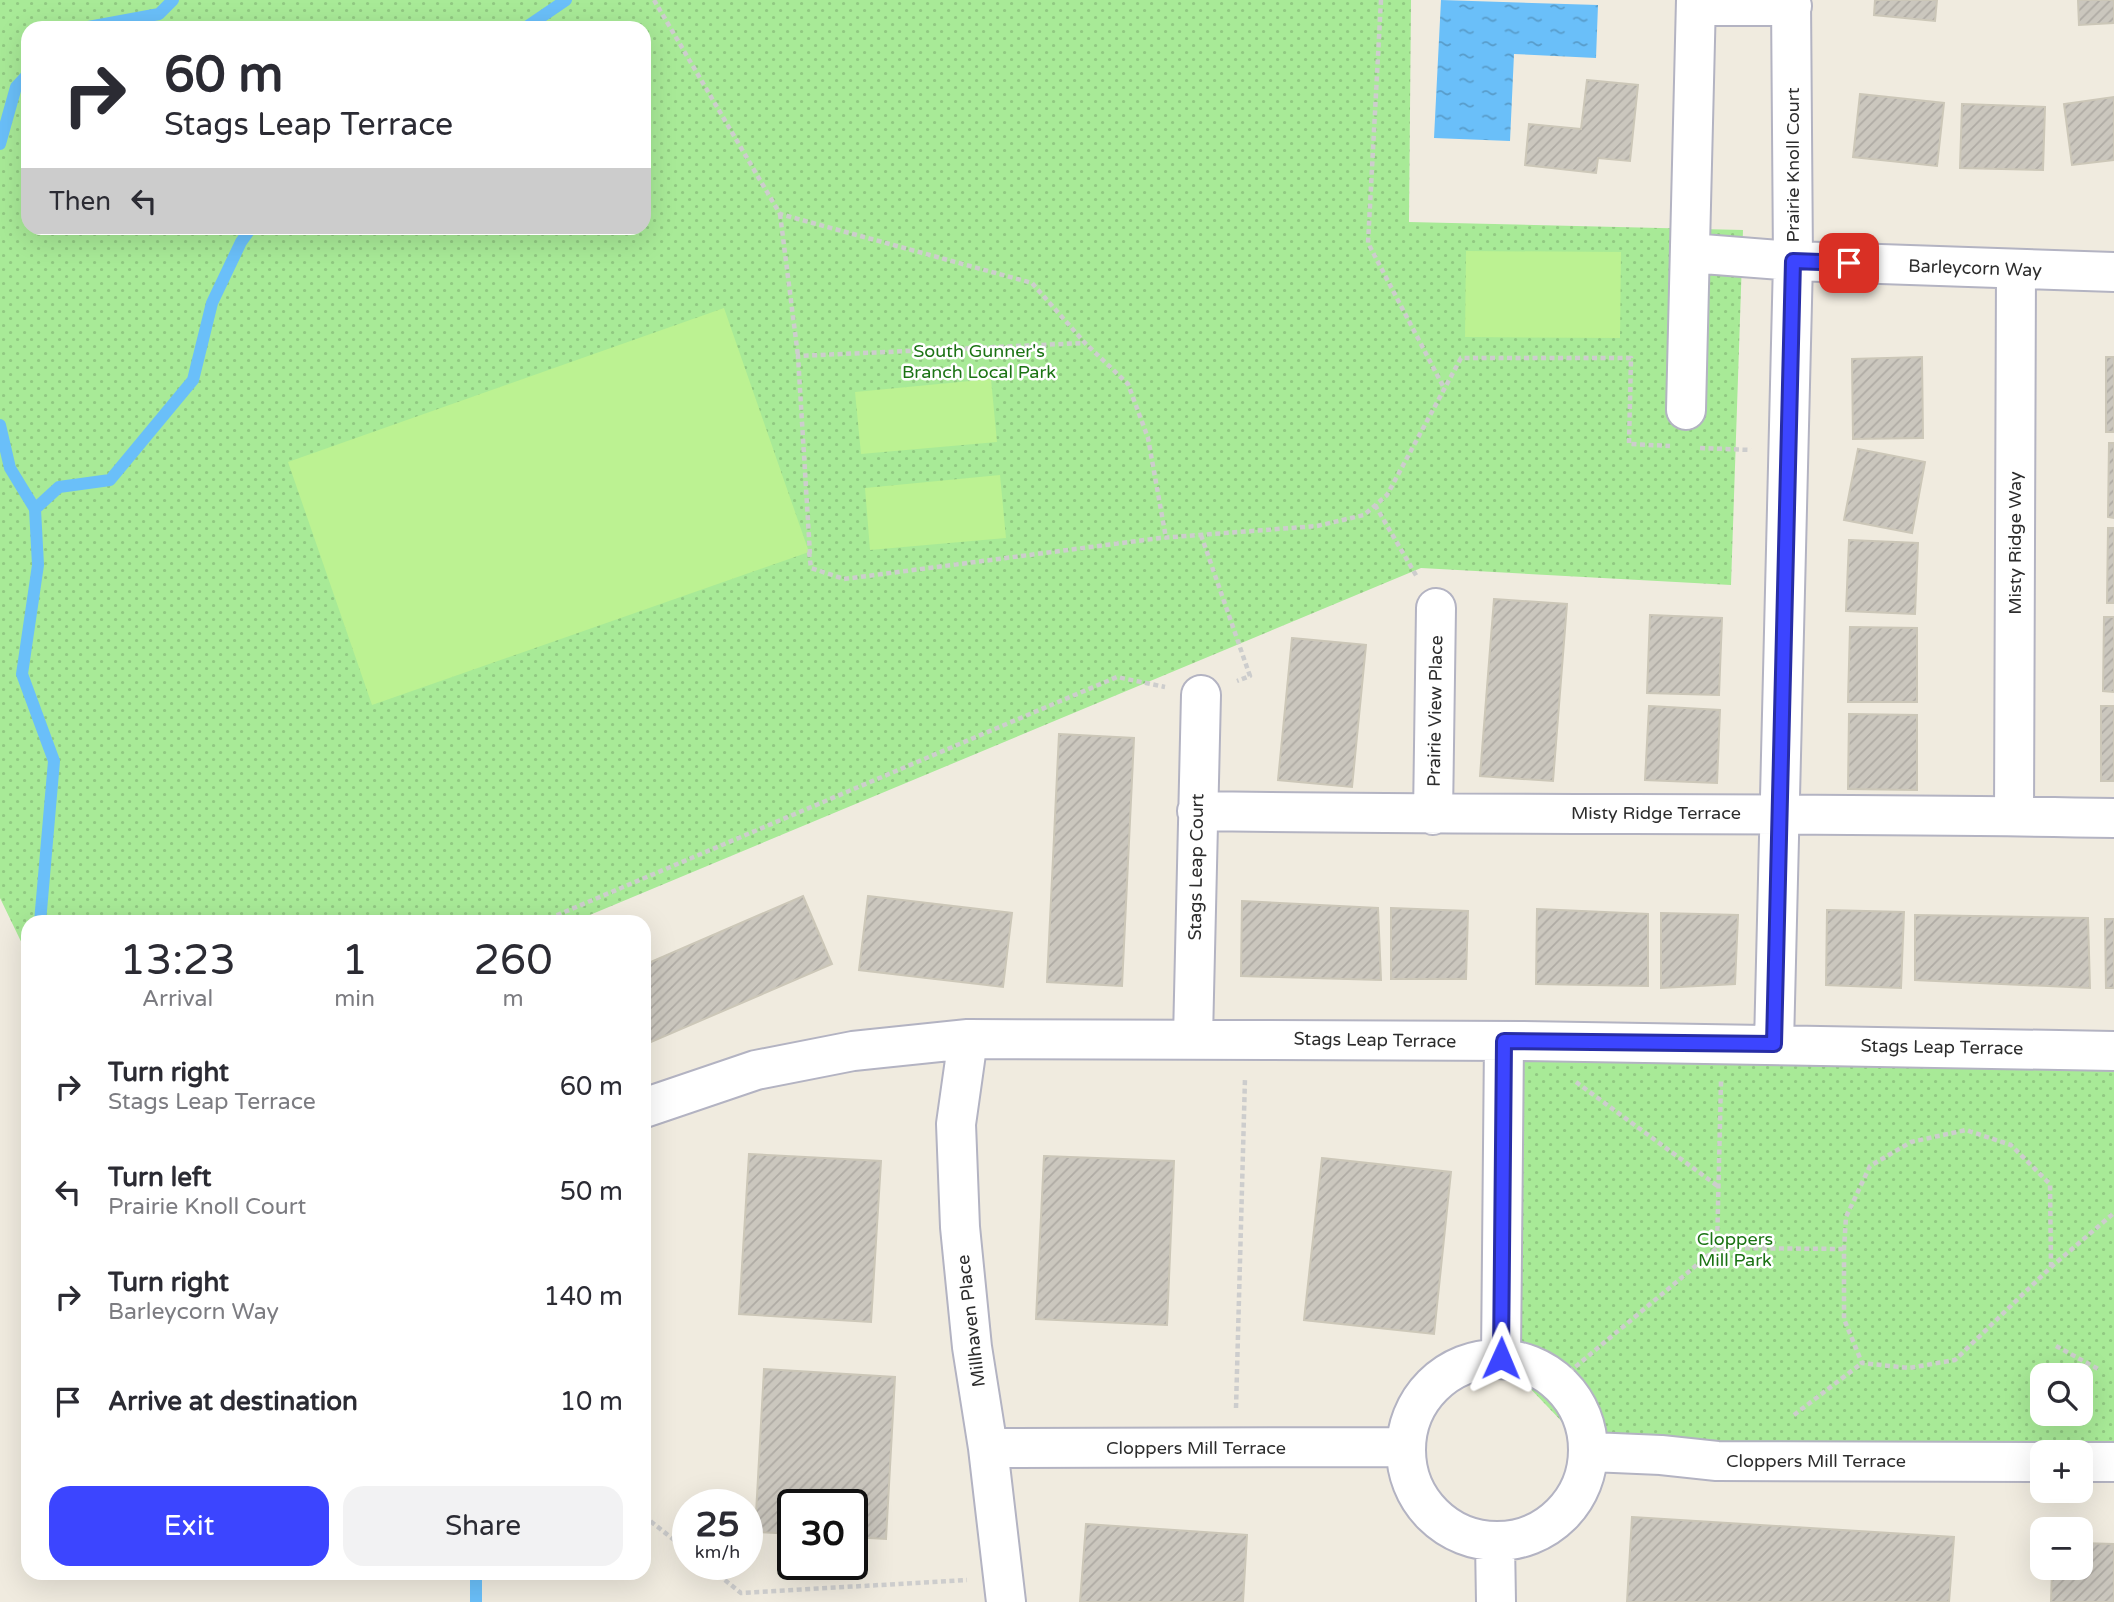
<!DOCTYPE html>
<html lang="en">
<head>
<meta charset="utf-8">
<style>
  body { margin:0; font-family:"Varela Round",sans-serif; background:#f2f2f3; color:#2b2b33; height:100vh; display:flex; flex-direction:column; font-size:26px; white-space:nowrap }
  * { box-sizing:border-box; margin:0 }
  p { font-size:23px; color:#7c7c81 }
  .icon { flex:none; width:38px; height:38px; fill:none; stroke:currentColor; stroke-width:2; stroke-linecap:round; stroke-linejoin:round }
  .map { position:relative; flex:1; overflow:hidden }
  .details { position:absolute; left:21px; top:915px; width:630px; height:665px; display:flex; flex-direction:column; background:#fff; border-radius:21px; box-shadow:0 7px 28px #0002 }
  .details>* { flex:none }
  .top-card { position:absolute; left:21px; top:21px; width:630px; height:214px; border-radius:21px; box-shadow:0 7px 28px #0002; background:#fff; color:#2b2b33; overflow:hidden }
  .buttons { position:absolute; left:2030px; top:1363px; display:grid; gap:14px }
  .buttons a { display:grid; place-items:center; width:63px; height:63px; border-radius:14px; background:#fff; box-shadow:0 7px 28px #0002; font-size:35px }
  .speed { position:absolute; left:672px; top:1489px; display:flex; gap:14px; font-size:35px; font-weight:700; text-align:center }
  .speed>* { display:grid; place-content:center; width:91px; height:91px; border-radius:50%; background:#fff; box-shadow:0 7px 28px #0002; line-height:1 }
  .speed small { font-size:18px; font-weight:400 }
  .speed .limit { border:4px solid #111; border-radius:10px; background:#fff; color:#111 }
  .pin { position:absolute; display:grid; place-items:center; width:60px; height:60px; color:#fff; margin:-30px; border-radius:14px; box-shadow:0 4px 10px #0006 }
  .me { position:absolute; width:77px; margin:-38px; rotate:1deg; stroke-linejoin:round; filter:drop-shadow(0 0 5px #0008) }
  .turn { display:flex; align-items:center; gap:24px; height:147px; padding:0 28px; font-size:32px }
  .turn .icon { width:91px; height:91px; stroke-width:2.5 }
  .turn b { display:block; font-size:49px; line-height:60px }
  .then { display:flex; align-items:center; height:66px; padding:0 28px; background:#0003; gap:14px; font-size:26px }
  .eta { display:flex; justify-content:space-evenly; align-items:center; height:119px; text-align:center }
  .eta b { font-size:42px; font-weight:600; line-height:49px }
  .button { display:flex; gap:14px; margin-top:auto; padding:14px 28px }
  .button a { flex:1; height:80px; border-radius:21px; background:#3c45ff; color:#fff; font-size:28px; font-weight:600; line-height:80px; text-align:center }
  .button a+a { background:#f2f2f3; color:#2b2b33 }
  ul { padding:0; list-style:none }
  li { display:flex; align-items:center; gap:21px; height:105px; padding:0 28px }
  li div { flex:1 }
  li b { display:block; font-size:26px }
  li em { font-style:normal }
  .map>svg:first-child { display:block }
  .park { fill:url(#park-dots); fill-rule:evenodd }
  .pitch { fill:#bcf292 }
  .water { fill:url(#water-ripples) }
  .lines { fill:none; stroke-linecap:round; stroke-linejoin:round }
  .stream { stroke:#6abff9; stroke-width:12 }
  .building { fill:url(#building-hatch); stroke:#ccc7b8; stroke-width:2 }
  .minor-casing { stroke:#b3b3c2; stroke-width:42 }
  .path { stroke:#cdcdcd; stroke-width:4.5; stroke-dasharray:5 3.5; stroke-linecap:butt }
  .minor { stroke:#fff; stroke-width:38 }
  .route-casing { stroke:#272da6; stroke-width:18 }
  .route { stroke:#3c45ff; stroke-width:12 }
  .labels { text-anchor:middle; dominant-baseline:central; stroke-width:5; stroke-linejoin:round; paint-order:stroke }
  .street-label { font-size:18px; fill:#2d2d2d; stroke:#fff }
  .park-label { font-size:18px; fill:#1b7314; stroke:#fff }
</style>
</head>
<body>
<div class="map">
<svg width="2114" height="1602" viewBox="0 0 2114 1602">
  <defs>
    <pattern id="park-dots" width="8" height="8" patternUnits="userSpaceOnUse" patternTransform="scale(1.75)"><rect width="8" height="8" fill="#a8ea97"/><path d="M2 2h.1M6 6h.1" fill="none" stroke="#91c982" stroke-width="1.8" stroke-linecap="round"/></pattern>
    <pattern id="water-ripples" width="26" height="14" patternUnits="userSpaceOnUse" patternTransform="scale(1.75)"><rect width="26" height="14" fill="#6abff9"/><path d="M2 4q2-2 4 0t4 0M15 11q2-2 4 0t4 0" fill="none" stroke="#589cca"/></pattern>
    <pattern id="building-hatch" width="6" height="6" patternUnits="userSpaceOnUse" patternTransform="scale(1.75)"><rect width="6" height="6" fill="#cbc7be"/><path d="M-1 1l2-2M0 6l6-6M5 7l2-2" fill="none" stroke="#afaba4"/></pattern>
  </defs>
  <rect width="100%" height="100%" fill="#f0ebdf"/>
  <!-- park -->
  <path class="park" d="M0,0H1411L1409,222L1743,230L1731,585L1421,568L573,922H28V956L0,898ZM28,28H644V228H28Z
    M1504,1041L2114,1051V1460L2081,1452H1591L1501,1358ZM2042,1376H2081V1414H2042Z"/>
  <!-- pitch -->
  <path class="pitch" d="M1466,251L1621,252L1620,338L1465,337Z
    M724,308L809,552L372,705L288,462Z
    M991,379L997,442L861,454L855,392Z
    M1000,475L1006,538L870,550L865,488Z"/>
  <!-- water -->
  <path class="water" d="M1441,0L1598,5L1596,58L1514,54L1510,141L1434,138Z"/>
  <g class="lines">
    <!-- stream -->
    <path class="stream" d="M83,28L159,14L173,0
      M525,28L566,0
      M0,144L16,87L28,74
      M0,425L10,468L35,509
      M40,922L54,761L22,674L38,565L35,509L59,487L110,480L193,380L212,303L241,242L251,228
      M476,1602V1573"/>
  </g>
  <!-- building -->
  <path class="building" d="M1875,0H1937L1935,21L1874,15Z
    M2078,0H2114V23L2079,25Z
    M1587,80L1638,85L1630,161L1598,158L1596,173L1525,165L1529,124L1581,129Z
    M1860,94L1944,103L1937,166L1853,157Z
    M2114,97V160L2072,165L2064,104Z
    M1962,104L2045,107L2043,170L1960,168Z
    M1922,357L1923,438L1853,439L1852,359Z
    M2106,357H2114V432H2106Z
    M2109,443H2114V518L2108,517Z
    M1858,449L1925,462L1912,533L1844,520Z
    M2108,528H2114V603H2107Z
    M1849,540L1918,543L1915,614L1846,611Z
    M1494,599L1567,604L1553,781L1480,776Z
    M1650,615L1722,618L1719,695L1647,693Z
    M2104,617H2114V692L2103,691Z
    M1850,627L1917,628V702H1848Z
    M1292,638L1366,645L1352,787L1278,780Z
    M1649,706L1720,710L1717,783L1645,780Z
    M2101,706H2114V781H2101Z
    M1849,714L1917,715V790L1848,789Z
    M1059,734L1134,738L1122,986L1047,982Z
    M803,896L832,964L644,1045V965Z
    M868,896L1012,913L1003,987L859,970Z
    M1242,901L1378,908L1381,980L1241,976Z
    M1391,908L1468,911L1466,979H1391Z
    M1537,909L1648,914V986L1536,984Z
    M1827,910L1904,912L1901,988L1826,985Z
    M1661,913L1738,915L1735,984L1661,988Z
    M1915,915L2088,918L2090,988L1915,980Z
    M2105,919H2114V988H2106Z
    M749,1154L881,1161L871,1322L739,1314Z
    M1044,1156L1174,1161L1167,1325L1036,1319Z
    M1322,1158L1451,1172L1434,1334L1304,1320Z
    M764,1369L895,1377L886,1539L852,1537V1505H793V1534L755,1532Z
    M1632,1517L1954,1537L1949,1602H1627Z
    M1086,1524L1247,1535L1243,1602H1080Z
    M2081,1543L2114,1544V1602H2051L2052,1568H2081Z"/>
  <g class="lines">
    <!-- minor casing -->
    <g class="minor-casing">
      <path id="minor" d="M1696,6H1792
        M1690,253L1793,261L2114,272
        M1686,410L1696,0
        M1197,811C1503,816 1808,812 2114,818
        M1433,815L1436,608
        M2014,816L2016,270
        M1193,1038L1201,695
        M968,1039L956,1124L960,1227L972,1347L988,1448L1006,1602
        M1774,1044L1793,261L1791,0
        M644,1108L756,1070L853,1051L968,1039L1521,1041L2114,1051
        M1501,1358L1504,1041
        M1406 1450a91 91 0 1 1 182 0a91 91 0 1 1-182 0Z
        M988,1448L1405,1447
        M1591,1452L1661,1455L1717,1461L2042,1462
        M2081,1462H2114
        M1495,1542L1496,1602"/>
    </g>
    <!-- path -->
    <path class="path" d="M654,0L780,214L1032,283L1085,343L1128,384L1148,438L1166,538
      M1381,0L1368,243L1444,388
      M780,214L798,356
      M1700,448L1751,450
      M1375,505L1417,577
      M1201,535L1250,676L1237,681
      M809,552L811,568L844,579L1160,538L1317,526L1364,515L1387,495L1461,358H1631L1629,444L1670,446
      M810,554L798,356L1084,343
      M541,922L1117,677L1165,687
      M1576,1082L1719,1187
      M1717,1248L1721,1081
      M2051,1267L2050,1184L2011,1145L1966,1130L1911,1142L1870,1166L1846,1217L1844,1249V1319L1862,1363L1909,1368L1955,1360L2051,1267L2114,1213
      M2056,1346L2100,1370
      M1556,1383L1717,1248L1844,1249
      M1236,1408L1245,1078
      M1794,1415L1862,1363
      M644,1516L688,1551
      M705,1564L741,1593L967,1580"/>
    <!-- minor -->
    <use href="#minor" class="minor"/>
  </g>
  <g class="lines">
    <!-- route casing -->
    <g class="route-casing">
      <path id="route" d="M1501,1358L1504,1041L1774,1044L1793,261L1849,263"/>
    </g>
    <!-- route -->
    <use href="#route" class="route"/>
  </g>
  <g class="labels">
    <!-- street labels -->
    <g class="street-label">
      <text transform="translate(1793 165) rotate(-90)">Prairie Knoll Court</text>
      <text transform="translate(1975 268) rotate(2)">Barleycorn Way</text>
      <text transform="translate(2015 543) rotate(-90)">Misty Ridge Way</text>
      <text transform="translate(1435 711) rotate(-89)">Prairie View Place</text>
      <text x="1656" y="813">Misty Ridge Terrace</text>
      <text transform="translate(1196 867) rotate(-89)">Stags Leap Court</text>
      <text transform="translate(1375 1040) rotate(1)">Stags Leap Terrace</text>
      <text transform="translate(1942 1047) rotate(1)">Stags Leap Terrace</text>
      <text transform="translate(971 1321) rotate(-97)">Millhaven Place</text>
      <text x="1196" y="1448">Cloppers Mill Terrace</text>
      <text x="1816" y="1461">Cloppers Mill Terrace</text>
    </g>
    <!-- park labels -->
    <g class="park-label">
      <text x="979" y="351">South Gunner's<tspan x="979" dy="21">Branch Local Park</tspan></text>
      <text x="1735" y="1239">Cloppers<tspan x="1735" dy="21">Mill Park</tspan></text>
    </g>
  </g>
</svg>
<div class="buttons">
<a><svg class="icon" aria-label="search" viewBox="0 0 24 24"><circle cx="10" cy="10" r="6"/><path d="M15 15l6 6"/></svg></a>
<a>+</a>
<a>−</a>
</div>
<div class="speed"><div>25<small>km/h</small></div><div class="limit">30</div></div>
<div class="pin" style="left:1849px;top:263px;background:#d93025"><svg class="icon" aria-label="arrive" viewBox="0 0 24 24"><path d="M6 21V4h12l-3 4 3 4H6"/></svg></div>
<svg class="me" style="left:1501px;top:1358px" viewBox="-20 -20 40 40"><path d="M0-17L14 15 0 8-14 15z" fill="#3c45ff" stroke="#fff" stroke-width="4"/></svg>
<div class="top-card">
<div class="turn"><svg class="icon" aria-label="right" viewBox="0 0 24 24"><path d="M7 20v-9h11M14 6l5 5-5 5"/></svg><div><b>60 m</b>Stags Leap Terrace</div></div>
<div class="then">Then<svg class="icon" aria-label="left" viewBox="0 0 24 24"><path d="M17 20v-9H6M10 6l-5 5 5 5"/></svg></div>
</div>
<section class="details">
<div class="eta">
<div><b>13:23</b><p>Arrival</p></div>
<div><b>1</b><p>min</p></div>
<div><b>260</b><p>m</p></div>
</div>
<ul>
<li><svg class="icon" aria-label="right" viewBox="0 0 24 24"><path d="M7 20v-9h11M14 6l5 5-5 5"/></svg><div><b>Turn right</b><p>Stags Leap Terrace</p></div><em>60 m</em></li>
<li><svg class="icon" aria-label="left" viewBox="0 0 24 24"><path d="M17 20v-9H6M10 6l-5 5 5 5"/></svg><div><b>Turn left</b><p>Prairie Knoll Court</p></div><em>50 m</em></li>
<li><svg class="icon" aria-label="right" viewBox="0 0 24 24"><path d="M7 20v-9h11M14 6l5 5-5 5"/></svg><div><b>Turn right</b><p>Barleycorn Way</p></div><em>140 m</em></li>
<li><svg class="icon" aria-label="arrive" viewBox="0 0 24 24"><path d="M6 21V4h12l-3 4 3 4H6"/></svg><div><b>Arrive at destination</b></div><em>10 m</em></li>
</ul>
<div class="button"><a>Exit</a><a>Share</a></div>
</section>
</div>
</body>
</html>
